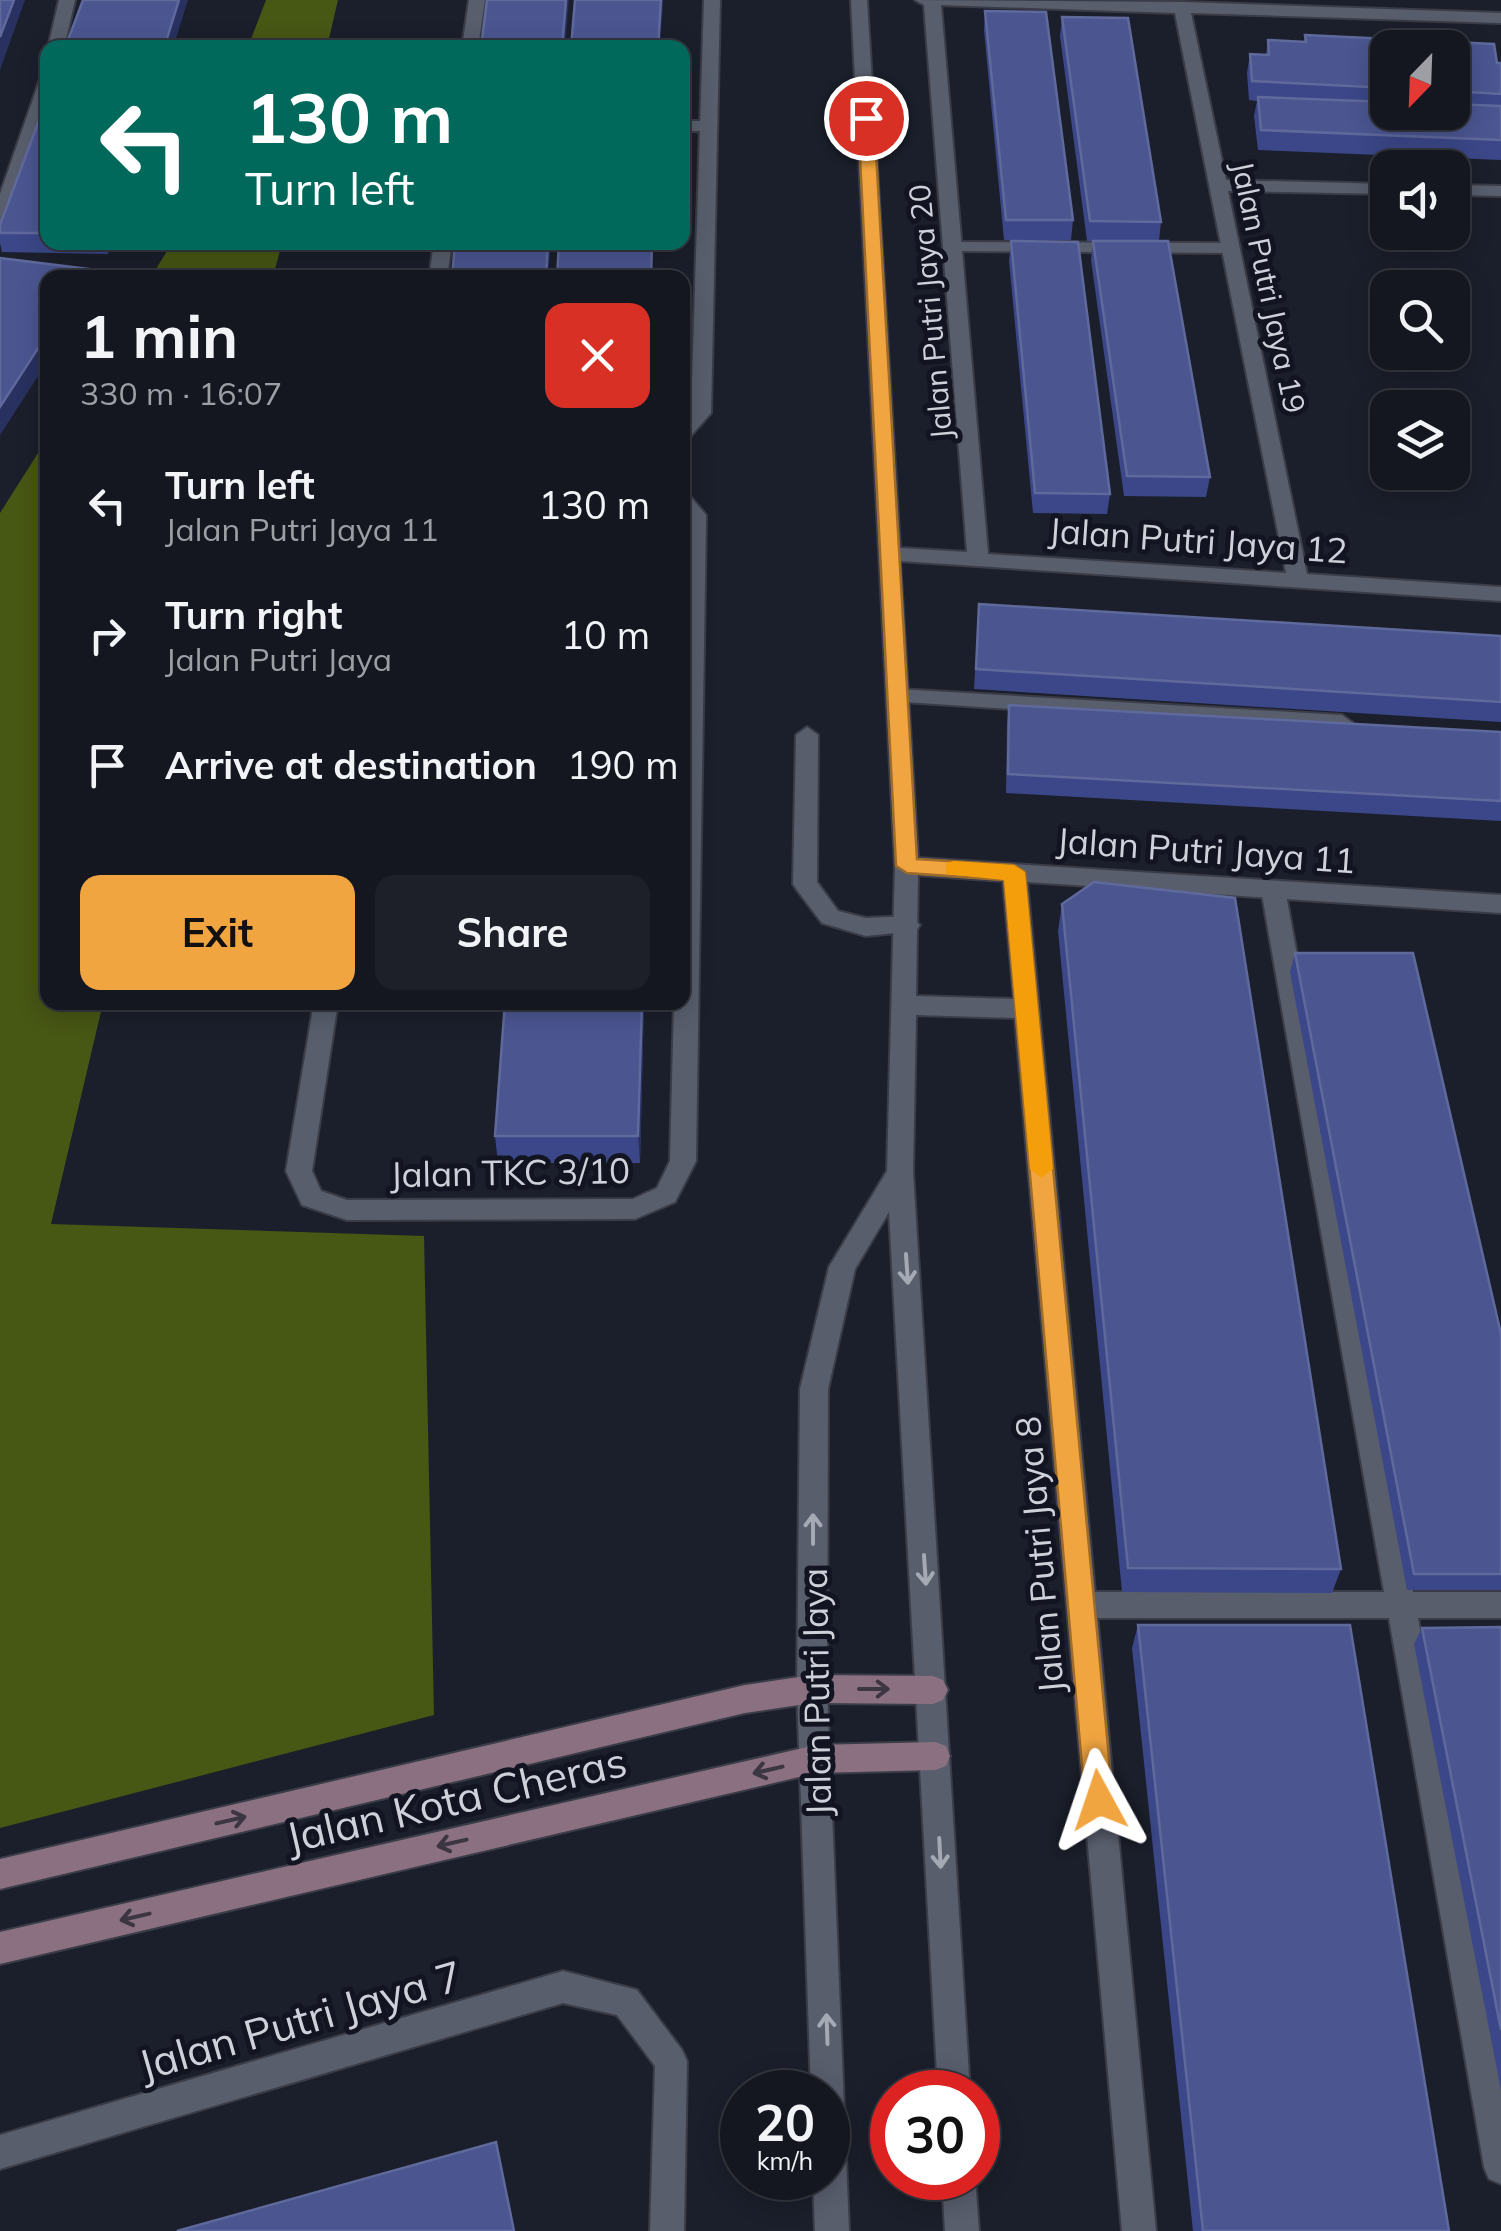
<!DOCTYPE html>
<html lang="en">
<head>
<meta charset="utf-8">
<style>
  body { margin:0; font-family:Mulish,sans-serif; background:#1d2029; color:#f1f3f6; height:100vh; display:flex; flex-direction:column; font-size:38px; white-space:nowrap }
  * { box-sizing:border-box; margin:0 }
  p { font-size:32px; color:#9d9fa5 }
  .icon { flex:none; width:55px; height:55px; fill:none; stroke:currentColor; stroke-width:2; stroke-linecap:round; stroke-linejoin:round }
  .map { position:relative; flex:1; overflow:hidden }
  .panel { position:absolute; left:40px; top:270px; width:650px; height:740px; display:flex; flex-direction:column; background:#141720; border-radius:20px; box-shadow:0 5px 25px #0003,0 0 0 2px #33363e }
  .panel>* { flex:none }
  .banner { position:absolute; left:40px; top:40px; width:650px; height:210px; border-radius:20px; box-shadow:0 5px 25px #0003,0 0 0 2px #33363e; background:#00695c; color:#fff; overflow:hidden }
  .needle { width:65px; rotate:203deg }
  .buttons { position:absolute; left:1370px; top:30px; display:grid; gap:20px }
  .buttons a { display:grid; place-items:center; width:100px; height:100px; border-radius:20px; background:#141720; box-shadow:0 5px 25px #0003,0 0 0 2px #33363e; font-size:50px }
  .speed { position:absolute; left:720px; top:2070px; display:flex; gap:20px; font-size:50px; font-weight:700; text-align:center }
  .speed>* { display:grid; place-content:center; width:130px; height:130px; border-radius:50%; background:#141720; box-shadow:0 5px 25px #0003,0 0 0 2px #33363e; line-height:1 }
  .speed small { font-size:25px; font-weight:400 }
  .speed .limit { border:15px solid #d22; background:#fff; color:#111 }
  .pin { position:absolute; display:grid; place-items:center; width:85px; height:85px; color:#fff; margin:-42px; border:5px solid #fff; border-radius:50%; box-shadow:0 2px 10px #0007 }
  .me { position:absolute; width:110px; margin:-55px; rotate:355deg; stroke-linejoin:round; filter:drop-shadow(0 0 8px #0008) }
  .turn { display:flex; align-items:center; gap:35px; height:210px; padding:0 40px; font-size:45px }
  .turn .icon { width:130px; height:130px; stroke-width:2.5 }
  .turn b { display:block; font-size:70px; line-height:85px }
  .round { display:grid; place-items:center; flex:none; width:105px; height:105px; border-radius:20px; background:#1d2029 }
  .overview { display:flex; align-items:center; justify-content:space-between; height:170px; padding:0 40px }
  h1 { font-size:60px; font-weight:700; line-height:75px }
  .cta { display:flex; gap:20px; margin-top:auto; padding:20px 40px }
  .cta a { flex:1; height:115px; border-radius:20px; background:#f1a540; color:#111; font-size:40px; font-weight:700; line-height:115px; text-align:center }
  .cta a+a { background:#1d2029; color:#f1f3f6 }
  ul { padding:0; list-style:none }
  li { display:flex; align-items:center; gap:30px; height:130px; padding:0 40px }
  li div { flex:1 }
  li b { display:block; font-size:38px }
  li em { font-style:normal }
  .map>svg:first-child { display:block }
  .forest { fill:#475714 }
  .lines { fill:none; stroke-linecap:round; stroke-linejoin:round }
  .lane-casing { stroke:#3a3c47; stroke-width:4 }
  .street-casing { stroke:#3a3c47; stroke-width:4 }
  .secondary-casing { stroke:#3a3c47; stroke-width:4 }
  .lane { fill:#595e6d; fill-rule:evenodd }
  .street { fill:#595e6d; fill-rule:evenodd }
  .secondary { fill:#8a7080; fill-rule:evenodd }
  .wall { fill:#3b4788; fill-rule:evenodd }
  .shaded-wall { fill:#28315f }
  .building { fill:#4b5691; stroke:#5f699c; stroke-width:2.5 }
  .oneway { stroke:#a5a9b4 }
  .oneway2 { stroke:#3c3542 }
  .route { fill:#f1a540; stroke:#9d6b2a; stroke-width:2.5 }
  .slow { fill:#f59e0b }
  .labels { text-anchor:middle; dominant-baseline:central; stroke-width:10; stroke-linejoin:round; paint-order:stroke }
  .far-street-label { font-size:30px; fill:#ced1da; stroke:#121521 }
  .street-label { font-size:35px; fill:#ced1da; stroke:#121521 }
  .near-street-label { font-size:42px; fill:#ced1da; stroke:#121521 }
</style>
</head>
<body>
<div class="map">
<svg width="1501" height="2231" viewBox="0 0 1501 2231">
  <rect width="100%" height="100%" fill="#1b1f2b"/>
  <!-- forest -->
  <path class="forest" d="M266,0H338L327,47H248Z
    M172,243V242L282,243L273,277H151Z
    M47,439L48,1002L103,1003L51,1224L424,1236L434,1715L0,1828V513Z"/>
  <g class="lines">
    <!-- lane casing -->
    <g class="lane-casing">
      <path id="lane" d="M682,121H708L717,126L708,131H682Z
        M952,242L1231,243L1240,248L1231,253L946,251L943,247Z
        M898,689L1342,715L1353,723L1342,731L890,701L887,696L890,691Z
        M807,727L818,735L817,882L838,911L866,918L908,916L920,925L916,931L866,936L822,923L797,890L793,884L796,735Z
        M1273,881L1285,889L1413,1592H1501V1618H1418L1501,2076V2184L1489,2179L1484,2167L1389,1618H1081L1071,1614L1067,1605L1071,1596L1081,1592H1384L1261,889Z"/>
    </g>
    <!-- street casing -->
    <g class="street-casing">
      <path id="street" d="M59,0H75L64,48H48Z
        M469,0H485L478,48H462Z
        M704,0H720L711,413L689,438L682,440V422L691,412Z
        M851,0H867L900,548L967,552L924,5L915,0L1182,2L1501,13V23L1191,13L1226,180L1388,184V194L1228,191L1307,574L1501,587V601L900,561L918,858L1501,895V913L1027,882L1156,2231H1122L1015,1018L916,1015L913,1172L970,2092H938L889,1212L855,1269L828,1389L827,1689L849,2231H815L813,2178H828V2092H811L797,1689L800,1389L829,1267L887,1171L895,866ZM941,5L1175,13L1286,573L988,554ZM918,875L1003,881L1014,999L916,996Z
        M48,74V106L9,220L0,225V194L40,79Z
        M1452,185L1501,186V196L1452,195Z
        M434,242H452L447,278H429Z
        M682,494L689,495L706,515L696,1161L675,1202L635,1219L347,1220L302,1205L286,1171L314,1002H338L312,1171L321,1191L347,1200L633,1199L657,1188L670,1161L674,1002H682L686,516Z
        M563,1971L637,1990L682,2050L687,2061L684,2231H650L655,2066L617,2015L563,2003L0,2169V2135Z
        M942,2178H975L979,2231H945Z"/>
    </g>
    <!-- secondary casing -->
    <g class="secondary-casing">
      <path id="secondary" d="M812,1675L933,1676L943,1680L948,1690L943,1700L933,1704L812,1703L745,1713L0,1889V1859L745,1685Z
        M935,1742L946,1746L950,1756L946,1766L935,1770L816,1773L0,1964V1932L816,1745Z"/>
    </g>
    <!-- lane -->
    <use href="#lane" class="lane"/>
    <!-- street -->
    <use href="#street" class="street"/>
    <!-- secondary -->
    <use href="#secondary" class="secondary"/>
  </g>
  <!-- wall -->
  <path class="wall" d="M985,11L1073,220L1071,240H1004L984,30Z
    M1062,17L1161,222L1159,241L1210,477L1206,497L1124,496L1091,260L1093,241H1087L1060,36Z
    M1305,35L1494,44L1497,63H1501V160L1258,150L1254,116L1257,101L1249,100L1247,73L1250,54L1266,55L1268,40L1304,42ZM1388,48H1452V112H1388Z
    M48,96V242H112L108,254L2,252L0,243V225Z
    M1011,241L1110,494L1107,514L1033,513L1009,261Z
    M979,604L1501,636V722L974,689Z
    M1009,705L1501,732V821L1006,793L1007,725Z
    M1062,904L1341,1569L1332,1593L1122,1592L1058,931Z
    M1295,953L1501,1334V1590H1407L1290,972Z
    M644,1002L640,1163H498L495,1136Z
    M1138,1625L1449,2231H1193L1132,1648Z
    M1501,1627V2090L1414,1644L1422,1628Z"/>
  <!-- shaded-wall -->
  <path class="shaded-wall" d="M14,0H25L0,70V37Z
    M179,0H188L173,48H164Z
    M566,0H569L565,48H562Z
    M661,0H663L660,48H658Z
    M105,242H112L108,254Z
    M548,242H551L548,278H546Z
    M48,333V361L0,435V407Z
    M642,1002H644L640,1163L638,1136Z"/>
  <!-- building -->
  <path class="building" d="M0,0H14L0,37Z
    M83,0H179L164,48H65Z
    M487,0H566L562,48H481Z
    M575,0H661L658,48H571Z
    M985,11L1046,12L1073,220H1006Z
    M1062,17L1128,18L1161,222L1090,221Z
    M1305,35L1494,44L1497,63H1501V94L1452,91V48H1388V88L1252,81L1250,54L1269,55L1268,40L1306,42Z
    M48,96V233H0V225Z
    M1258,97L1388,102V112H1452V104L1501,106V140L1261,130Z
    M1011,241L1078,242L1110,494L1035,493Z
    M1093,241H1168L1210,477L1127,476Z
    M455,242H548L546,278H452Z
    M559,242H652L651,278H557Z
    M0,258L89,269L84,278H48V333L0,407Z
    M979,604L1501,636V702L976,669Z
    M1009,705L1501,732V801L1008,774Z
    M1094,882L1235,898L1341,1569L1128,1568L1062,904Z
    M1295,953H1413L1501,1334V1574H1414Z
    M505,1002H642L638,1136H495Z
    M1138,1625H1350L1449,2231H1203Z
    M1501,1627V2030L1422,1628Z
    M496,2142L514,2231H177Z"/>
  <!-- one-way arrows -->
  <defs><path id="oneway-shaft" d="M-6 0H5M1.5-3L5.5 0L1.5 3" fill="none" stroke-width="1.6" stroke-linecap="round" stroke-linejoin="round" transform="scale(2.5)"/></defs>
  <g class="oneway">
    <use href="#oneway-shaft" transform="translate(907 1269) rotate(86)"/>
    <use href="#oneway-shaft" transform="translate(813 1529) rotate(-90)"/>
    <use href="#oneway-shaft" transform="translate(925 1570) rotate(86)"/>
    <use href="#oneway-shaft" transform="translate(940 1853) rotate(87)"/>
    <use href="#oneway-shaft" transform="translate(827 2029) rotate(-92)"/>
  </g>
  <g class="oneway2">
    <use href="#oneway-shaft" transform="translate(874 1689)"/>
    <use href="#oneway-shaft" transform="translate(768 1770) rotate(167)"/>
    <use href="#oneway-shaft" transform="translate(231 1820) rotate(-13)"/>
    <use href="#oneway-shaft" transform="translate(452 1843) rotate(167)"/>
    <use href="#oneway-shaft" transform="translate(135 1917) rotate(167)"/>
  </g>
  <!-- route -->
  <path class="route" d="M866,114L874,118L917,859L1014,865L1025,872L1113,1800L1109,1810L1099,1813L1089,1810L1085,1800L1004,880L907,873L896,866L858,118Z"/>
  <!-- slow -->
  <path class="slow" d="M954,861L1014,865L1025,872L1053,1169L1041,1178L1030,1169L1004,880L946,874V863Z"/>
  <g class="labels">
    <!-- far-street labels -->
    <g class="far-street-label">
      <text transform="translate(1269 287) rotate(78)">Jalan Putri Jaya 19</text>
      <text transform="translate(930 312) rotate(-95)">Jalan Putri Jaya 20</text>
    </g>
    <!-- street labels -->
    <g class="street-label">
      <text transform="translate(1198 540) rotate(4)">Jalan Putri Jaya 12</text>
      <text transform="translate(1206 850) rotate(4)">Jalan Putri Jaya 11</text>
      <text transform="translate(510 1172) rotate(-1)">Jalan TKC 3/10</text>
      <text transform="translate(1039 1555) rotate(-95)">Jalan Putri Jaya 8</text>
      <text transform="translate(816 1692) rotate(-91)">Jalan Putri Jaya</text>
    </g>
    <!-- near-street labels -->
    <g class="near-street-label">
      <text transform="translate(456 1799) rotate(-13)">Jalan Kota Cheras</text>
      <text transform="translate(300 2020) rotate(-16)">Jalan Putri Jaya 7</text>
    </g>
  </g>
</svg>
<div class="buttons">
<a><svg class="needle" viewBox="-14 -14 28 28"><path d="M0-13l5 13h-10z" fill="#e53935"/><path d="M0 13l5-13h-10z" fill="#9d9fa5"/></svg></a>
<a><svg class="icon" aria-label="sound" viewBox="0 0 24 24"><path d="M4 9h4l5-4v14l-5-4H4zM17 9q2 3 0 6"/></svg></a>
<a><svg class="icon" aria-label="search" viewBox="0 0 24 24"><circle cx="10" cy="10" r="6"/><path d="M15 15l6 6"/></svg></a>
<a><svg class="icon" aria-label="layers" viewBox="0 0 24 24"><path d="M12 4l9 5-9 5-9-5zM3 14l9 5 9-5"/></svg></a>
</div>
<div class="speed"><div>20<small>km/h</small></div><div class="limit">30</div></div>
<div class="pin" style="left:866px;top:118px;background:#d93025"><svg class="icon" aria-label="arrive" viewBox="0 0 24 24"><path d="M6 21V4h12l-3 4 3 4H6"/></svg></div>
<svg class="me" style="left:1099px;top:1800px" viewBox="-20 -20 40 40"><path d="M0-17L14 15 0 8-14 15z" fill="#f1a540" stroke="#fff" stroke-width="4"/></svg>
<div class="banner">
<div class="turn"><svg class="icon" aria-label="left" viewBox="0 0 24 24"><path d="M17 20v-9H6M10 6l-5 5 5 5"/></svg><div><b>130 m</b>Turn left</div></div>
</div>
<section class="panel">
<div class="overview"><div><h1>1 min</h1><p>330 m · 16:07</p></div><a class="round" style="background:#d93025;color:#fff"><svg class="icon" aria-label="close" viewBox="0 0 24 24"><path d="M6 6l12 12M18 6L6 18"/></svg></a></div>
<ul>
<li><svg class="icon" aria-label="left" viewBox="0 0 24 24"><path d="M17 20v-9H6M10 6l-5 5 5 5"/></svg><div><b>Turn left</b><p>Jalan Putri Jaya 11</p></div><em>130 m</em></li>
<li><svg class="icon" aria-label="right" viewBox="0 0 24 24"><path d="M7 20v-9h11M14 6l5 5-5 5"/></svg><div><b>Turn right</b><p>Jalan Putri Jaya</p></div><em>10 m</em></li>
<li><svg class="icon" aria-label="arrive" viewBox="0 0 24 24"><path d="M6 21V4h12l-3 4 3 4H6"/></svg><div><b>Arrive at destination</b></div><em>190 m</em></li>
</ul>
<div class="cta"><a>Exit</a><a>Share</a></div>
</section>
</div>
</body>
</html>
